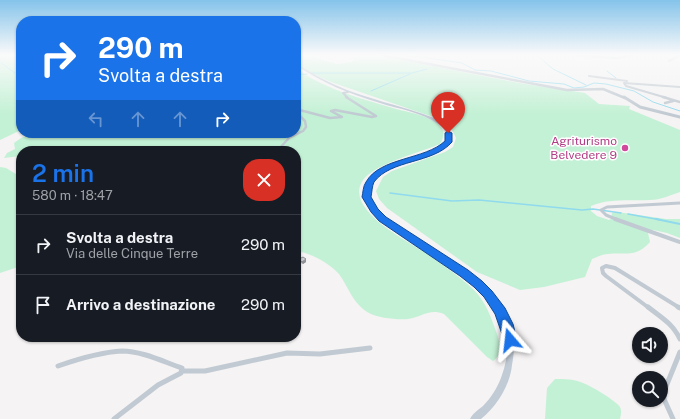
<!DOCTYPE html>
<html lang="it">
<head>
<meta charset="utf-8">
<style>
  body { margin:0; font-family:"Public Sans",sans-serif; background:#20242c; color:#f1f3f6; height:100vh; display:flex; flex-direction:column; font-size:15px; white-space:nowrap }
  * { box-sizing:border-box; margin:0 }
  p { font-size:13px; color:#9ea1a6 }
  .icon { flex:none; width:22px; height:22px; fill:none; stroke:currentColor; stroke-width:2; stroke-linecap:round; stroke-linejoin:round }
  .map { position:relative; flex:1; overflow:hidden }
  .panel { position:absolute; left:16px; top:146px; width:285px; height:196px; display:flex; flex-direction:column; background:#171b24; border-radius:16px; box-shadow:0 1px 3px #0004 }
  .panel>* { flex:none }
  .banner { position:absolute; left:16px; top:16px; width:285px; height:122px; border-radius:16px; box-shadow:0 1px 3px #0004; background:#1a73e8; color:#fff; overflow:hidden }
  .tools { position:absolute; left:632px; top:327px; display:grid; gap:8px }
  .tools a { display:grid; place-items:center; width:36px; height:36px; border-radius:50%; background:#171b24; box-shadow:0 1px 3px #0004; font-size:20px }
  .pin { position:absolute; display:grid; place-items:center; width:34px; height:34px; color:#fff; margin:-41px -17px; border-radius:50% 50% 50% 0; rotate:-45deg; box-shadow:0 0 4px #0007 }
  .pin .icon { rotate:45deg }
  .me { position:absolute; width:44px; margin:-22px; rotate:343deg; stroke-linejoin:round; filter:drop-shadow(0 0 3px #0008) }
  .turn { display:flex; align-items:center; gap:14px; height:84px; padding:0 16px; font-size:18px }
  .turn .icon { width:52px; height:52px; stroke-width:2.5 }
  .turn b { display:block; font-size:28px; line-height:34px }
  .lanes { display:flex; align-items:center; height:38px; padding:0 16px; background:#0003; justify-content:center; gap:20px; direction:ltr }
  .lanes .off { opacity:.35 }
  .round { display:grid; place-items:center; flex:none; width:42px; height:42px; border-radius:16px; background:#20242c }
  .headline { display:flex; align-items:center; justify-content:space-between; height:68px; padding:0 16px }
  h1 { font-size:24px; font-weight:600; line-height:30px; color:#1a73e8 }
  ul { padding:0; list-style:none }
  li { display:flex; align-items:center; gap:12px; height:60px; padding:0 16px; border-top:1px solid #363941 }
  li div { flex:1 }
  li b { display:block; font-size:15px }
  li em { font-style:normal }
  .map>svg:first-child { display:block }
  .green { fill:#c3f1d5 }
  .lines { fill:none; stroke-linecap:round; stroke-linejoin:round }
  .stream-far2 { stroke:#90daee; stroke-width:1 }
  .stream-far1 { stroke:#90daee; stroke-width:1.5 }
  .stream { stroke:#90daee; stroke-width:2 }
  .minor-far4 { stroke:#c1cad2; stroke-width:2 }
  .minor-far3 { stroke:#c1cad2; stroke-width:2.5 }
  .minor-far2 { stroke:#c1cad2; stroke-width:3 }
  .minor-far1 { stroke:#c1cad2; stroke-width:4 }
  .minor { stroke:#c1cad2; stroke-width:5 }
  .tertiary-far1 { stroke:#c1cad2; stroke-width:2.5 }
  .tertiary { stroke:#c1cad2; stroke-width:3 }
  .secondary { fill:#c1cbd6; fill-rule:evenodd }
  .wall { fill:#b0b2b7 }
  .shaded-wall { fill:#909195 }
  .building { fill:#cdcfd5; stroke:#909195 }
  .route { fill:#1a73e8; stroke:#114b97 }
  .hotel-dot { fill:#d1479c; stroke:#fff; stroke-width:1.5 }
  .labels { text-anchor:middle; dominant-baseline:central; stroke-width:3; stroke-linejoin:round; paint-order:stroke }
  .hotel-label { font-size:12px; fill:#b23c85; stroke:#fff; text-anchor:end }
</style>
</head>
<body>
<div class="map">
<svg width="680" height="419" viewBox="0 0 680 419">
  <rect width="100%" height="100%" fill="#f5f3f3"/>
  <!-- green -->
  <path class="green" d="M0,55H21V130L0,140Z
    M296,55H313L319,59L337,64L351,62L354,60L351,55L380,56L519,83L585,93L599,104L630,106L629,109L680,130V192C671,195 660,200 650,200C630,201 609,198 591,206V211L597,216L609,220L611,219L612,213L617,212L666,219H680V238L667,233L653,230L648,233L650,242C636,258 626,252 608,254C603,254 597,257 592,259L585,277L544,287L520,290L477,272L387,208L379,199L376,191L383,177L392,171L445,152L453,147L456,138L452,130L436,118L331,82L313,74L296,62Z
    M296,68C323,89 363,99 396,109C408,112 430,116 439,125C445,130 444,138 440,144C421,152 374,164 363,180C343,209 406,240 424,252C440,263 458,275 473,289C486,302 491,317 497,334C500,343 503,355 493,361L487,357L444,314C429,308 422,317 408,319C397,320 378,318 369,313C353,304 349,288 339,274C329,263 311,253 296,251V151L52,150L21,151V156L4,158L7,153L15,149L14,143L21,138L36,133H296Z
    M0,167L6,168L21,177V266L0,273Z
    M555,379C564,379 575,379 583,383C591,386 615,400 620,407C622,411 621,415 620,419H545L547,388Z"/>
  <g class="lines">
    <!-- stream-far2 -->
    <path class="stream-far2" d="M408,55L462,63L475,70L491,71L529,81L564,84L574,88L584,87L594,83L606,84L634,91L653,102L680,111
      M539,57L553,69L586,85
      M0,62L15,73
      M607,71L616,78
      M312,73H412L427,69
      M296,75L307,74
      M371,91L410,74"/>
    <!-- stream-far1 -->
    <path class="stream-far1" d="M390,193L452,201L479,200L582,210L593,209L621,213
      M628,214L661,220"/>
    <!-- stream -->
    <path class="stream" d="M656,219L680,224"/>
    <!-- minor-far4 -->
    <path class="minor-far4" d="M669,61L680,55
      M589,76L627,81
      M348,98L343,93L348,92
      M667,98L626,86L624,83L680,87"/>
    <!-- minor-far3 -->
    <path class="minor-far3" d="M663,97L680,102
      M665,103L673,101
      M296,109L330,118L342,117L331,111L335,110L372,117L376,116L346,97
      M277,151L289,138L303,131L306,127L305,121L296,112"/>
    <!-- minor-far2 -->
    <path class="minor-far2" d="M618,220L606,215L601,210L607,207L680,203"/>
    <!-- minor-far1 -->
    <path class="minor-far1" d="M615,219L680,242
      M649,308L606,276L603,273L602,268L606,266L615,268L680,308"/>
    <!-- minor -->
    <path class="minor" d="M648,307C661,317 673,324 680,339
      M678,307L680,308
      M41,338L43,337
      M58,366C78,359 101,352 122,351C142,351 164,362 182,368L181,373L158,385L114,419
      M182,371H205L287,353L320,354L370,348
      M673,419L664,399L665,389L680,352"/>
    <!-- tertiary-far1 -->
    <path class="tertiary-far1" d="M381,55L567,90L603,89L625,98
      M576,55L617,58L633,55"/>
    <!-- tertiary -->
    <path class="tertiary" d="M624,97L640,107L680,117"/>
    <!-- secondary -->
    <path class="secondary" d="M296,63C303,67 310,72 317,76C327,81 337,86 347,90C371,99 396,105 420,113C430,116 443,121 449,130C461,152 414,161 401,165C394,167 385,170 379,175C373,181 371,189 369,197L376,209L385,218C400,228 415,238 430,249C462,269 502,293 512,332C515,343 514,354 512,365C510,385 497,406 481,419H470C472,414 478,410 483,406C491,398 498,387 502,375C523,317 474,283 432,255C415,243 398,232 381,220L372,211L365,197C366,192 366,186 369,182C384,159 415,163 437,150C440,148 443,144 446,142C448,134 445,128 438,124C421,112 399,109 380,103C350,94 322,83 296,65Z"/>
  </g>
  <!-- wall -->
  <path class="wall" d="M299,259H306V262L303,264L299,262Z"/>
  <!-- shaded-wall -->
  <path class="shaded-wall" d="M306,259V262L303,264L302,262Z"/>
  <!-- building -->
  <path class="building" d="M303,257L306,259L302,262L299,259Z"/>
  <!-- sky -->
  <linearGradient id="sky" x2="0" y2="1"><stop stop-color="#85c3ea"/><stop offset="0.48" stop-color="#fafafa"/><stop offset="1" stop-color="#fafafa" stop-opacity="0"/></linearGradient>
  <rect width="680" height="114" fill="url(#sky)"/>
  <!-- route -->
  <path class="route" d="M448,131L452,133V142C433,164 391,159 374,182C372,186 372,192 371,197L378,209L386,217L468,270L482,281L492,291L505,308L513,324L517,340L515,344L510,345L506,344L504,340L495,314L484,297L474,287L460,276L379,221L371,212L362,197C363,193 363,186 366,182C380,157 425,160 445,141V133Z"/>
  <!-- markers -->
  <circle class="hotel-dot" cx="625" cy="148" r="4"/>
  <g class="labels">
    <!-- hotel labels -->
    <g class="hotel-label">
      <text x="617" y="141">Agriturismo<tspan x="617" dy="14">Belvedere 9</tspan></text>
    </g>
  </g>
</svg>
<div class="tools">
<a><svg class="icon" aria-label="sound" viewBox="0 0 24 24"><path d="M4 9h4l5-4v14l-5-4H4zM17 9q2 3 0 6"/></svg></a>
<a><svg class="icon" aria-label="search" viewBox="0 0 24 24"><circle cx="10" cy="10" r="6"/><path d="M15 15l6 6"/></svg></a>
</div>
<div class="pin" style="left:448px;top:133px;background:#d93025"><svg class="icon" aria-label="arrive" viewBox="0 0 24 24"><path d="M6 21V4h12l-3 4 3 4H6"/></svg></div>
<svg class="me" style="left:510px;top:340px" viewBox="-20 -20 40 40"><path d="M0-17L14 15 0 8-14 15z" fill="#1a73e8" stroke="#fff" stroke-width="4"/></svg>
<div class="banner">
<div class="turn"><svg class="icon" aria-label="right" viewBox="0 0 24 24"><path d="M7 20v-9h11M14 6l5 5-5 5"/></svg><div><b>290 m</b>Svolta a destra</div></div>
<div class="lanes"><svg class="icon off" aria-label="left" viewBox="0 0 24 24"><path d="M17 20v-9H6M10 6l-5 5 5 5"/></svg><svg class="icon off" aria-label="ahead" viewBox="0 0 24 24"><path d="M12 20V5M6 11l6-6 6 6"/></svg><svg class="icon off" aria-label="ahead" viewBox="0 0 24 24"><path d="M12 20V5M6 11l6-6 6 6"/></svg><svg class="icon" aria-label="right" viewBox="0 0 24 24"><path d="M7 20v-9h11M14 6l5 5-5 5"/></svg></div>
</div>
<section class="panel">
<div class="headline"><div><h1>2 min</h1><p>580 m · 18:47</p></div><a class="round" style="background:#d93025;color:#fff"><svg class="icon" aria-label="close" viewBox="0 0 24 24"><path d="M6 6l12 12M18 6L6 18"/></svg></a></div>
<ul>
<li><svg class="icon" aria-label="right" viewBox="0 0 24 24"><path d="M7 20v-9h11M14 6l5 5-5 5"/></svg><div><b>Svolta a destra</b><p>Via delle Cinque Terre</p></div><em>290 m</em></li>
<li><svg class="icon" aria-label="arrive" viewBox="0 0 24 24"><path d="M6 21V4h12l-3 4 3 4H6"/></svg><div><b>Arrivo a destinazione</b></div><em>290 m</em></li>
</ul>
</section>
</div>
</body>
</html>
